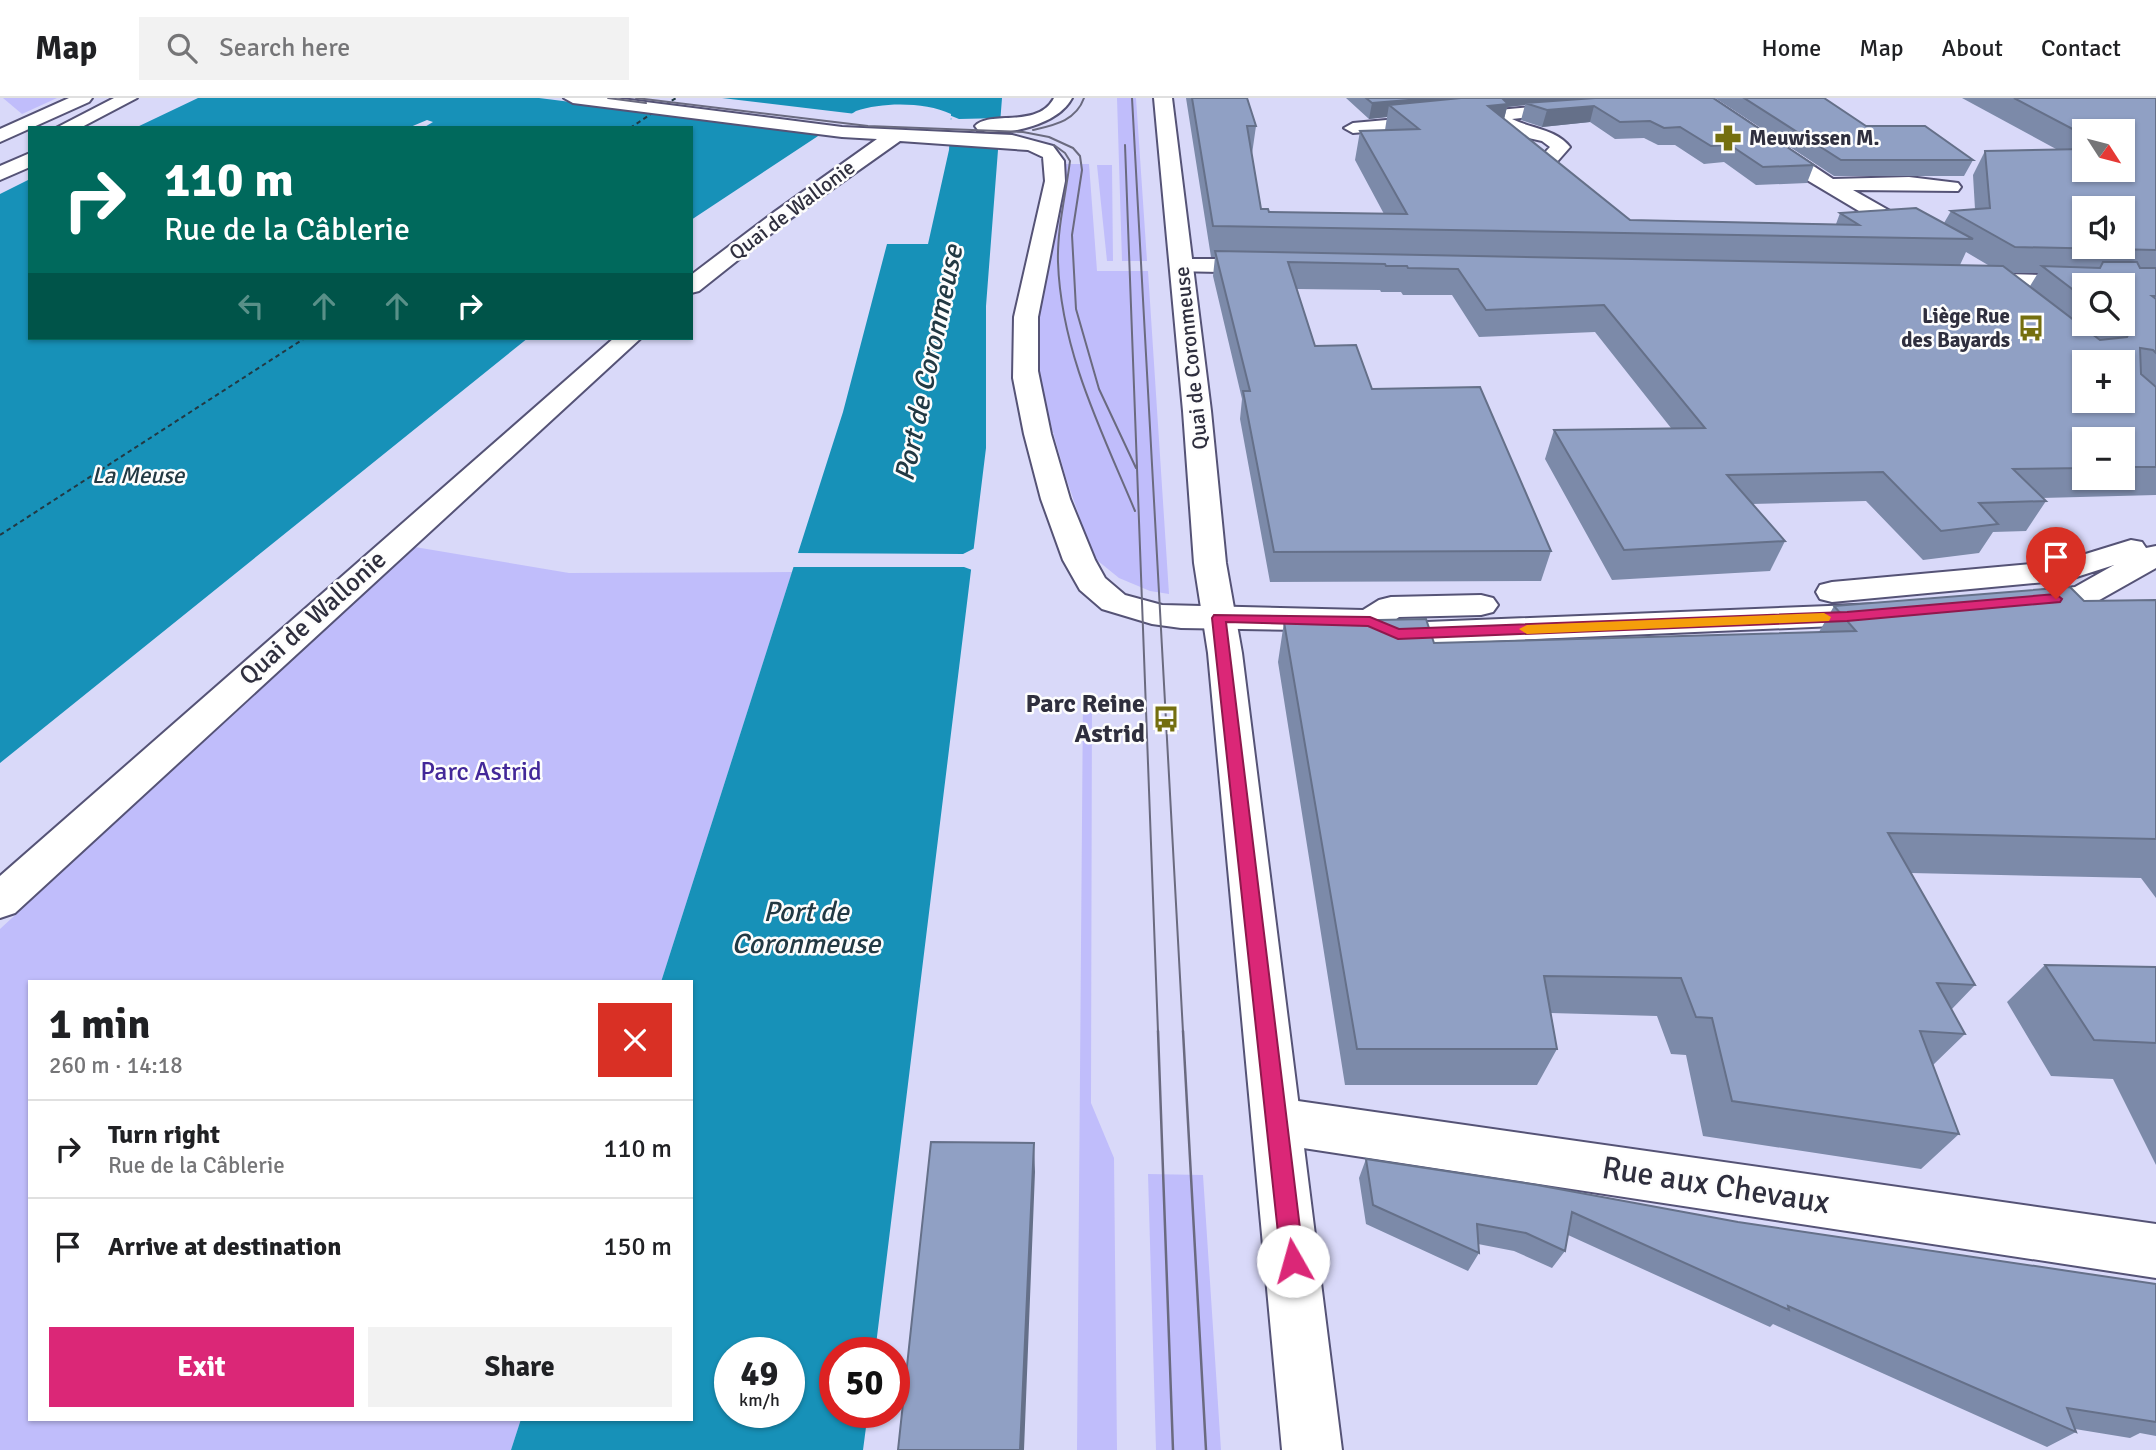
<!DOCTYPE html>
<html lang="en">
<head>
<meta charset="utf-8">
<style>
  body { margin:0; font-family:Signika,sans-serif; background:#f2f2f2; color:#202124; height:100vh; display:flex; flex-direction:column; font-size:26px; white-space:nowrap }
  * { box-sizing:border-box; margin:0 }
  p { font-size:23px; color:#757577 }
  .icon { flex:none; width:38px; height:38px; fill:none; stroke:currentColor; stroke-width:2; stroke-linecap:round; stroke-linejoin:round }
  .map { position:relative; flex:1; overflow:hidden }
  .sheet { position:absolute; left:28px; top:882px; width:665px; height:441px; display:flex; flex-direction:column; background:#fff; border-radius:0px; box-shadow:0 2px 5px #0004 }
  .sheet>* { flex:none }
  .hud { position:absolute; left:28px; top:28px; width:665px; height:214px; border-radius:0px; box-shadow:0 2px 5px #0004; background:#00695c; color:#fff; overflow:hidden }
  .needle { width:46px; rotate:126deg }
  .fabs { position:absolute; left:2072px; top:21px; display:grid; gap:14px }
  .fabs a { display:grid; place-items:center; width:63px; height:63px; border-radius:0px; background:#fff; box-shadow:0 2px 5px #0004; font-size:35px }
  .speed { position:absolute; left:714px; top:1239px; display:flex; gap:14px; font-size:35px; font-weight:700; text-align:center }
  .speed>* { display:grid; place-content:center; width:91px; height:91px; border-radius:50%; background:#fff; box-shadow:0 2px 5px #0004; line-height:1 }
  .speed small { font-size:18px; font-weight:400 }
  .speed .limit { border:10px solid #d22; background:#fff; color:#111 }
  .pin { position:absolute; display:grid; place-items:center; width:60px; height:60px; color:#fff; margin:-72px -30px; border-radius:50% 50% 50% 0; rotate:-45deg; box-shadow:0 0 7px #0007 }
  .pin .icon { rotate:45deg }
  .me { position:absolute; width:77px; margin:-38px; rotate:353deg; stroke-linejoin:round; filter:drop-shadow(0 0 5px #0008) }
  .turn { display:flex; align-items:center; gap:24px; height:147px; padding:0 21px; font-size:32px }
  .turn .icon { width:91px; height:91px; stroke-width:2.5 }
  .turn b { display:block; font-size:49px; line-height:60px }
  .lanes { display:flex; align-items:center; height:66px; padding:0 21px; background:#0003; justify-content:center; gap:35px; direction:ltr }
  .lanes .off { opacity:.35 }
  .round { display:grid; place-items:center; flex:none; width:74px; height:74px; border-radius:0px; background:#f2f2f2 }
  .head { display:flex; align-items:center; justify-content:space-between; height:119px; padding:0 21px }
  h1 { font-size:42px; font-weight:700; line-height:52px }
  .cta { display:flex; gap:14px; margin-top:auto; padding:14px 21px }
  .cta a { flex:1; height:80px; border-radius:0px; background:#db2777; color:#fff; font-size:28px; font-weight:700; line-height:80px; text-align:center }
  .cta a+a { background:#f2f2f2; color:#202124 }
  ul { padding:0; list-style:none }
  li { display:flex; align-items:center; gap:21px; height:98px; padding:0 21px; border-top:2px solid #e0e0e0 }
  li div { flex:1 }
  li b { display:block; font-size:26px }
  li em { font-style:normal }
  header { display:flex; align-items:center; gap:42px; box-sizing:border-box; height:98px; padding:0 35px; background:#fff; border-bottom:2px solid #e0e0e0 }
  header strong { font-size:33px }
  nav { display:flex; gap:38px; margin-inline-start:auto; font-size:24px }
  .search { width:490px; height:63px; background:#f2f2f2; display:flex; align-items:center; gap:18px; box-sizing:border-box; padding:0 24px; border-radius:0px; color:#757577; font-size:26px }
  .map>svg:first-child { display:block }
  .green { fill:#c0bdfb }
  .water { fill:#1791b8; fill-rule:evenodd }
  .pier { fill:#d9d9f9 }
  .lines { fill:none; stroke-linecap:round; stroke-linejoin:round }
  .ferry { stroke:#223943; stroke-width:2; stroke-dasharray:4.5 3.5; stroke-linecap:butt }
  .minor-casing { stroke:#555376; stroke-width:4 }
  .major-casing { stroke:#555376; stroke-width:4 }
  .minor { fill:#fff; fill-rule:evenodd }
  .major { fill:#fff; fill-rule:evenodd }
  .tram-far1 { stroke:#6a6a7f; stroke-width:2 }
  .tram { stroke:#6a6a7f; stroke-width:2.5 }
  .wall { fill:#7c8aa9; fill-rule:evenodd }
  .shaded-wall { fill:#657089 }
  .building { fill:#90a0c4; stroke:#657089; stroke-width:2; fill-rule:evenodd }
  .route { fill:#db2777; stroke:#8e194d; stroke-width:2 }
  .slow { fill:#f59e0b }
  .labels { text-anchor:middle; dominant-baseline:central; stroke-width:5; stroke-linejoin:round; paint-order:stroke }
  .far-poi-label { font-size:21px; font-weight:bold; fill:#2f2f3e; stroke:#fdfdfd; text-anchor:start }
  .far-street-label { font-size:21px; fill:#2f2f3e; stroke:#fdfdfd }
  .far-water-label { font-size:23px; font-style:italic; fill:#223943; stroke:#fdfdfd }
  .street-label { font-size:26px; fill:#2f2f3e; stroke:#fdfdfd }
  .poi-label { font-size:26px; font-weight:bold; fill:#2f2f3e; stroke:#fdfdfd; text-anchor:end }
  .park-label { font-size:26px; fill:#432899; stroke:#fdfdfd }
  .water-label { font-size:28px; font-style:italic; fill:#223943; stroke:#fdfdfd }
  .near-street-label { font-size:32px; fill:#2f2f3e; stroke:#fdfdfd }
</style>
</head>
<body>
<header>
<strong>Map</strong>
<div class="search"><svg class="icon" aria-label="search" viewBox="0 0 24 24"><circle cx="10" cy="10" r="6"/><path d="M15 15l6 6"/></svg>Search here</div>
<nav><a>Home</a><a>Map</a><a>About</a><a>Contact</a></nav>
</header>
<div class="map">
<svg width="2156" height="1352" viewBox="0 0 2156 1352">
  <rect width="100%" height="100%" fill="#d9d9f9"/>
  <!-- green -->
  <path class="green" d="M3,0H57L22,16Z
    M1117,0H1136L1147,163H1122Z
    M1064,66H1089L1097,173H1148L1169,496L1150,493L1119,480L1098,463L1091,452L1066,380L1045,306L1040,275L1039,220Z
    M1097,67H1112L1113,163H1107Z
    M415,449L569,475L792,474L661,884H30V1321H521L511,1352H0V831Z
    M1083,598H1092L1091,1005L1114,1060L1117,1352H1077Z
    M1148,1076L1203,1077L1221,1352H1156Z"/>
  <!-- water -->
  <path class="water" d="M198,0H1002L986,208V350L875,1255H835V1314H868L863,1352H511L521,1321H691V884H661L843,314L887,146H928L949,52L951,16C925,4 883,4 856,13L691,122V30H423L433,24L427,22L408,30H135ZM730,1255H789V1314H730Z
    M30,81V240H528L0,665V96Z"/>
  <!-- pier -->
  <path class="pier" d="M539,0H722L856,16L826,36Z
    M886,10L939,13L959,21L1003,20L1001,46L946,40L949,22L952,21L942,16L897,11L863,14Z
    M977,449L975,473L964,469H790L794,455L963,456Z"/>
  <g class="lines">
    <!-- ferry -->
    <path class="ferry" d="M665,7L676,0
      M630,30L654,14
      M0,437L305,240"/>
    <!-- minor casing -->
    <g class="minor-casing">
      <path id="minor" d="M564,0H614L842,29L1012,37L1053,48L1064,63L1065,83L1038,219V273L1051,336L1070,401L1095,462L1105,480L1125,497L1162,507L1363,512L1379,502L1391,499L1481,497L1493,500L1498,507L1493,514L1481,517L1399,519L1395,522L1402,525L1879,506L1891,509L1896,516L1891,523L1879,526L1397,547L1364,533L1181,530L1152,526L1102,511L1080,492L1063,462L1041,401L1024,336L1013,280L1014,219L1045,83L1043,59L1028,52L900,43L787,123L699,193L691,195V177L773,115L877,41L842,39L573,5Z
        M1054,0H1072C1058,27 1006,39 978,32L975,28C990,12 1038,31 1054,0Z
        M1690,0H1711L1833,81L1909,79L1958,85L1961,89L1958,93L1853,92L1927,134L1930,139L1927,144H1911L1807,82Z
        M1575,5L1584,10L1581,14L1512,21C1532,31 1556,31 1570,49L1556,65L1587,93L1584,97H1570L1535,65L1550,49L1542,43L1515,37L1493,23L1353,35L1344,30L1353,25Z
        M1181,161H1267L1275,163L1278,168L1275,173L1267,175L1173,173L1170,168L1173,163Z
        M1971,175L2156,180V194L2123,193V187H2084V192L1963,187L1960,182L1963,177Z
        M614,240H641L15,815L0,820V778Z
        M2131,442L2142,444L2146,450L2156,448V470L2094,505L2026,513L2014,510L2009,503L2014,496L2075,489L2114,467L2067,482L1832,504L1820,501L1816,494L1820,487L1832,484L2063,463Z
        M1277,1000L2156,1126V1180L1277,1046L1260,1039L1252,1023L1260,1007Z"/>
    </g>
    <!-- major casing -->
    <g class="major-casing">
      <path id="major" d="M69,0H92L89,4L0,44V31Z
        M114,0H137L80,30H56Z
        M1154,0H1172L1211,313L1226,465L1242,555L1342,1352H1282L1208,555L1194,465L1183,313Z
        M30,55V69L0,82V68Z"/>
    </g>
    <!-- minor -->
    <use href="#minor" class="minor"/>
    <!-- major -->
    <use href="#major" class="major"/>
    <!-- tram-far1 -->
    <path class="tram-far1" d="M608,0L646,5
      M636,0L868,28L1023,34L1049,39L1073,50L1080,58L1082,72L1072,137L1076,211L1099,291L1136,370
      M1132,0L1183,934
      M1033,32C1054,27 1076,23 1084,0
      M1054,47L1065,55L1070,63C1066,95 1057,131 1058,164C1061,253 1101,332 1135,413
      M1125,47L1158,934"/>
    <!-- tram -->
    <path class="tram" d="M1158,933L1173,1352
      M1183,933L1206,1352"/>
  </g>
  <!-- wall -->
  <path class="wall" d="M1186,0H1247L1256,28L1252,56L1261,111L1269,114L1384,116L1355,62L1360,33L1385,32L1387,19L1369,21L1346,0H1713L1814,67L1807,85L1756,87L1724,64L1704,66L1675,47H1658L1644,40L1615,41L1590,24L1542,29L1521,22L1525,7L1507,9L1504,21L1630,122L1836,126L1840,115L1944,125L1951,113L1975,111L1973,77L1985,53L2056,51L1962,0H2156V397L2042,400L2046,403L2026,433L1993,434L1979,455L1923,462L1866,403L1752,406L1785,443L1770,473L1612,482L1545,361L1554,332L1671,330L1595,234L1479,239L1452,197H1403L1401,194H1381L1380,192L1296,191L1315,248L1372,291L1551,453L1541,483L1270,484L1240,321L1242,301L1213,178L1215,159H1211ZM2084,33H2123V72H2084ZM1966,154L1988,167H1960ZM2012,175H2038L2030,188ZM2084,187L2123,226H2084ZM2084,341H2123V380H2084Z
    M1715,0H1824L1866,28L1973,62L1964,78H1834Z
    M2156,502V800L2141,780L1911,775L1975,887L1951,912L1965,936L1933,967L1959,1036L1921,1071L1703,1038L1686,957L1671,956L1657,918L1551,915L1557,951L1537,987H1345L1278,564L1284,524L1434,545L1819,534L1834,508Z
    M2045,867L2156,869V1067L2113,981L2051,978L2007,904Z
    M1366,1061L1738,1124L2156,1186V1338L2140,1335L2130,1340L2075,1331L2076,1334L2047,1349L1773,1226L1770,1229L1568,1137L1565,1153L1552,1170L1514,1153L1478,1146L1479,1155L1468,1173L1366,1126L1359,1080Z"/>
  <!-- shaded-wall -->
  <path class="shaded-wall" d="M1433,0H1603L1525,5V7L1507,9L1501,33L1389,7L1387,19L1369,21L1372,5Z
    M1594,8L1590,24L1542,29L1547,12Z
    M1034,1045L1035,1074L1024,1352H1020Z"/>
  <!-- building -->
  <path class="building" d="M1192,0H1247L1256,28H1247L1261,111H1268L1269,114L1407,116L1360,33L1419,31L1389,7L1461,0H1502L1508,6L1488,8L1630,122L1859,127L1840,115L1916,110L1973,141L1213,128Z
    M1366,0H1433L1372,5Z
    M1595,0H1713L1814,67L1763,69L1730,47L1711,48L1680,29L1664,30L1650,23L1620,24L1594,8L1547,12L1525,5Z
    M1744,0H1824L1866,28H1925L1973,62H1841Z
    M2014,0H2156V152L2015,149L1951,113L1990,110L1985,53L2084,51V72H2123V33H2084V37ZM2084,110H2123V149H2084Z
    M1215,153L2003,168L2100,242L2127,239L2129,235L2117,226H2123V187H2084V200L2042,168L2100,170L2103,164H2137L2140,170H2156V198H2152L2156,201V255L2153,252L2140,250L2141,276L2156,289V369H2123V341H2084V370L2013,371L2046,403L1979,405L1998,426L1941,433L1883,374L1727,377L1785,443L1624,452L1554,332L1705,330L1604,207L1486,212L1458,171L1408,170L1407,168H1386L1385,166L1288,164L1315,248L1356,247L1372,291L1480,289L1551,453L1274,454L1243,293H1250ZM2084,264H2123V303H2084Z
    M2070,489L2084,503L2156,502V741L1888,735L1975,887L1937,885L1965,936L1920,933L1959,1036L1732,1003L1712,920L1696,919L1681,880L1544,878L1557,951H1357L1284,524L1426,521L1434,545L1856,533L1834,508Z
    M2045,867L2156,869V945L2094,942Z
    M931,1044L1034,1045L1020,1352H898Z
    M1366,1061L1537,1087L1738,1124L2156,1186V1324L2067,1310L2076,1334L1788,1208L1789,1212L1572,1114L1565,1153L1526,1135L1477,1126L1479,1155L1373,1107Z"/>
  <!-- route -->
  <path class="route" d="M2056,496L2062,501L2060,504L1847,523L1398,541L1368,528L1226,524L1304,1163L1300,1170L1293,1174L1285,1170L1281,1163L1212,520L1214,517L1370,519L1399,531L1847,514Z"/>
  <!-- slow -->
  <path class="slow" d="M1824,515L1831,519L1829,523L1527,536L1519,531L1527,527Z"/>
  <!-- icons -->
  <defs>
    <g id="pharmacy-bare" transform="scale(2.1)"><path d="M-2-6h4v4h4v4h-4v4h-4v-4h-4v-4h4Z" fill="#746f0f" stroke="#fdfdfd" stroke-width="2.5" paint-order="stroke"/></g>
    <g id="bus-bare" transform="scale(2.1)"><path d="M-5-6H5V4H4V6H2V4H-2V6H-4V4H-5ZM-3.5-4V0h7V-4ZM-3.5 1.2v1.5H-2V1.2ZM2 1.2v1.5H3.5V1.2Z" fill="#746f0f" stroke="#fdfdfd" stroke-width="2.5" paint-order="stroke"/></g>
  </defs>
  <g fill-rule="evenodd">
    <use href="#pharmacy-bare" x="1728" y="40"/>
    <use href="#bus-bare" x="2031" y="230"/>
    <use href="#bus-bare" x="1166" y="621"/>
  </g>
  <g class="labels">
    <!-- far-poi labels -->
    <g class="far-poi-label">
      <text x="1749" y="40">Meuwissen M.</text>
      <text x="2010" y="218" text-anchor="end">Liège Rue<tspan x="2010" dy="24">des Bayards</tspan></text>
    </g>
    <!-- far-street labels -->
    <g class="far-street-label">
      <text transform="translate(792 112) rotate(-37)">Quai de Wallonie</text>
      <text transform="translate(1191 260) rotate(-96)">Quai de Coronmeuse</text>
    </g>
    <!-- far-water labels -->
    <g class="far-water-label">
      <text x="138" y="377">La Meuse</text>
    </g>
    <!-- street labels -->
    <g class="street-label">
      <text transform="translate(313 520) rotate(-42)">Quai de Wallonie</text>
    </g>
    <!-- poi labels -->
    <g class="poi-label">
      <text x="1145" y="606">Parc Reine<tspan x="1145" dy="30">Astrid</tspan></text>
    </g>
    <!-- park labels -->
    <g class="park-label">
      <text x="481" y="674">Parc Astrid</text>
    </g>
    <!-- water labels -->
    <g class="water-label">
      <text transform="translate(929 265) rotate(-78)">Port de Coronmeuse</text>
      <text x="806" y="814">Port de<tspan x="806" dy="32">Coronmeuse</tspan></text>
    </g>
    <!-- near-street labels -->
    <g class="near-street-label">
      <text transform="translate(1716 1087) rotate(9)">Rue aux Chevaux</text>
    </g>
  </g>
</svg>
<div class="fabs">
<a><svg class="needle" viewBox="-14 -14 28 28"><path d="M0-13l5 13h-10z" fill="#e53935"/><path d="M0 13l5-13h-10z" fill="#757577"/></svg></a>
<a><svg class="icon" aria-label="sound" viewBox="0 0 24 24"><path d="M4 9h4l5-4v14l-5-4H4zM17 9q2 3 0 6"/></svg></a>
<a><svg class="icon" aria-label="search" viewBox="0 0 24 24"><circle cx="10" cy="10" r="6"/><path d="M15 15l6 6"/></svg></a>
<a>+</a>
<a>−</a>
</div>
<div class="speed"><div>49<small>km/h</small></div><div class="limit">50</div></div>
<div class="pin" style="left:2056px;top:501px;background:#d93025"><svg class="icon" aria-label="arrive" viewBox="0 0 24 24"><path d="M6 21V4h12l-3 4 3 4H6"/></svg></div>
<svg class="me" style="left:1293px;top:1163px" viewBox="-20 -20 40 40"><circle r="19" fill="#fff"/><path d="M0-13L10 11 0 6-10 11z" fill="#db2777"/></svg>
<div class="hud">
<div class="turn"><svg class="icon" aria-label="right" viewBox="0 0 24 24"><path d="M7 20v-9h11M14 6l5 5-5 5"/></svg><div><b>110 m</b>Rue de la Câblerie</div></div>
<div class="lanes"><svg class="icon off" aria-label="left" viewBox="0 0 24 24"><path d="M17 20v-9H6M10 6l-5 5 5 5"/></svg><svg class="icon off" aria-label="ahead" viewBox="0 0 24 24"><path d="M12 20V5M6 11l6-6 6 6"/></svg><svg class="icon off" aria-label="ahead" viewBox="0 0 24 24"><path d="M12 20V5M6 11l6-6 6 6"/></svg><svg class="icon" aria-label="right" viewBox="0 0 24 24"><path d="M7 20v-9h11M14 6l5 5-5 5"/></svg></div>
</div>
<section class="sheet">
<div class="head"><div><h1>1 min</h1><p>260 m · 14:18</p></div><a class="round" style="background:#d93025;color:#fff"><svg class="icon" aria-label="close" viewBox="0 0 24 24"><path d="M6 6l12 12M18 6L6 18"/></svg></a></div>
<ul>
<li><svg class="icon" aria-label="right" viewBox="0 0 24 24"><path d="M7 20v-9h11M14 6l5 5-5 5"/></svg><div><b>Turn right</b><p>Rue de la Câblerie</p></div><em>110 m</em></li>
<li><svg class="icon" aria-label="arrive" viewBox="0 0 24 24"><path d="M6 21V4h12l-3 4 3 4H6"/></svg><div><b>Arrive at destination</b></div><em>150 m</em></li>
</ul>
<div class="cta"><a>Exit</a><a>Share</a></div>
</section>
</div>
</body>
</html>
